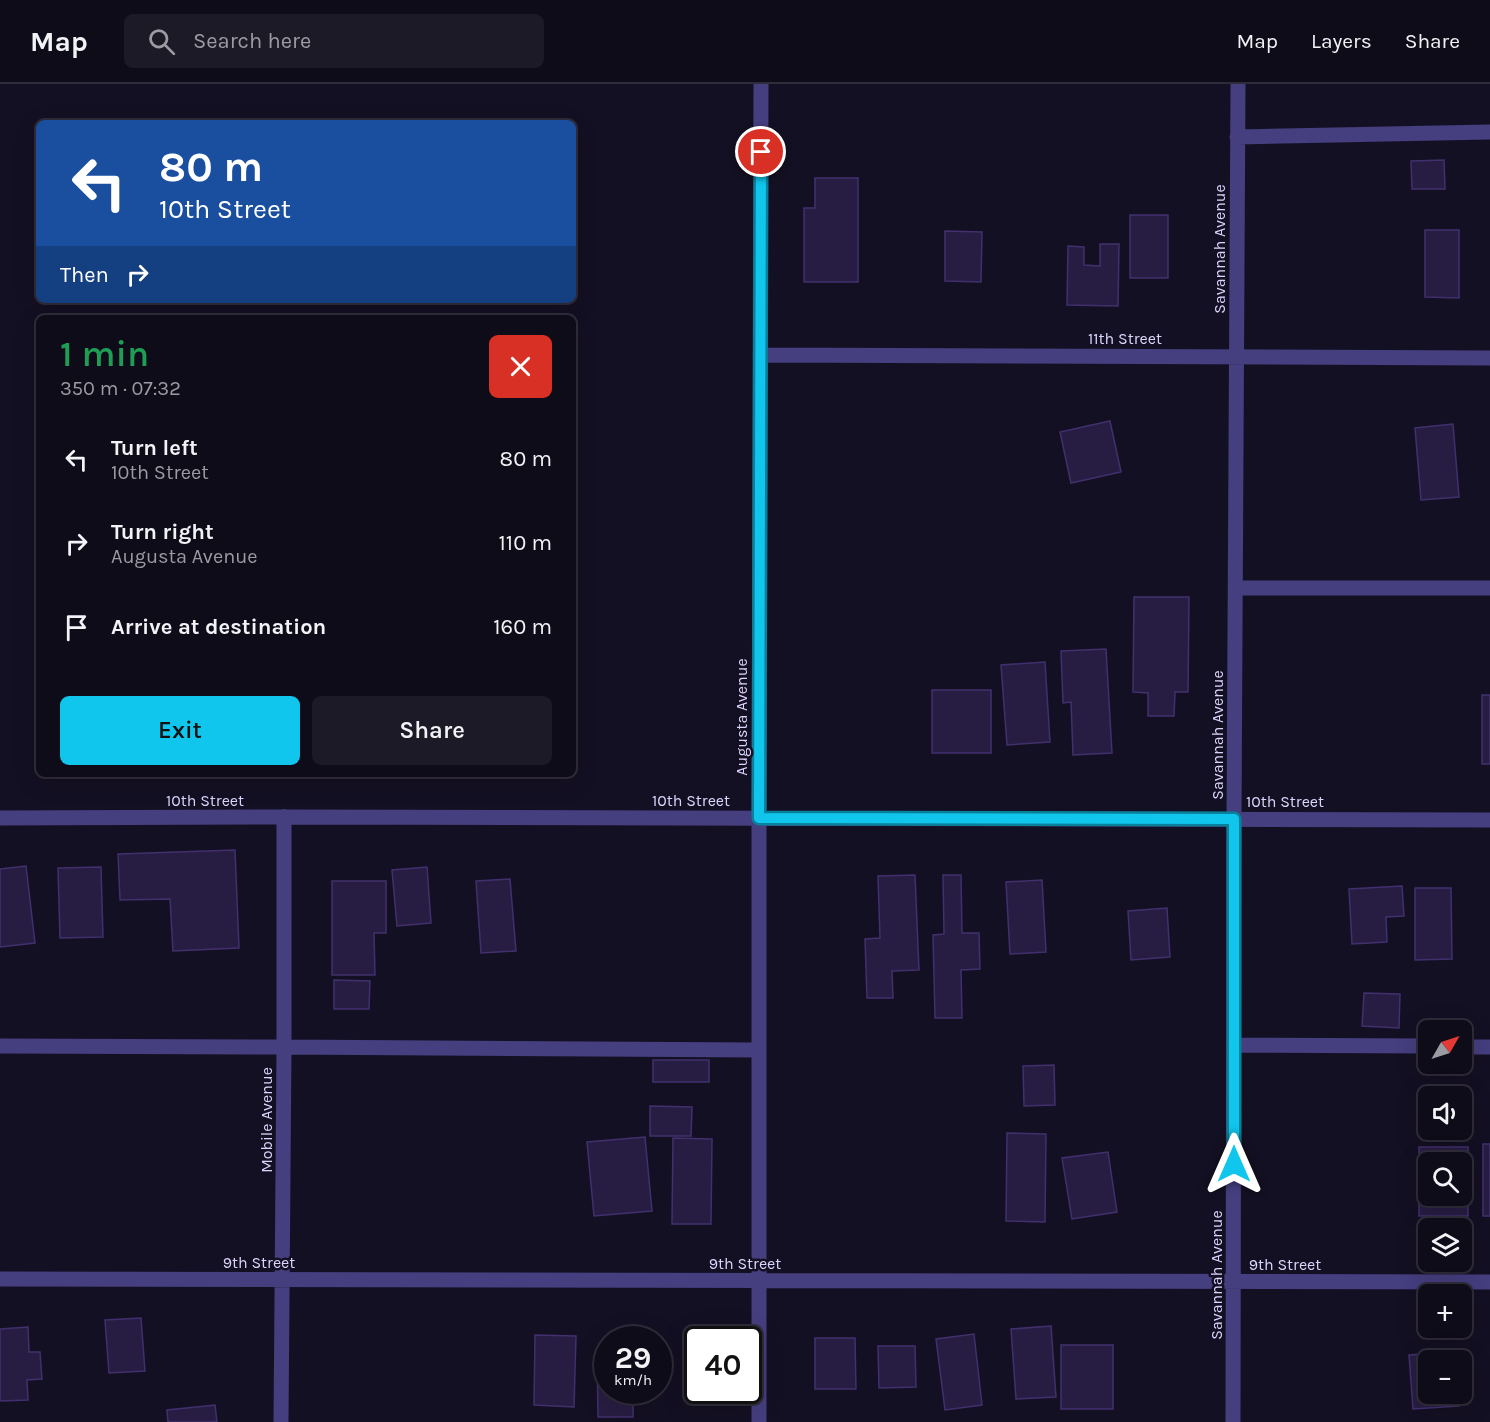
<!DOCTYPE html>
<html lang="en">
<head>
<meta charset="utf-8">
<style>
  body { margin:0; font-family:Karla,sans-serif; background:#1d1a27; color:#f1f3f6; height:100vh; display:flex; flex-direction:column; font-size:22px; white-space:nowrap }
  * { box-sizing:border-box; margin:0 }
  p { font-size:20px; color:#9b9ba2 }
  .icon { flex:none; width:33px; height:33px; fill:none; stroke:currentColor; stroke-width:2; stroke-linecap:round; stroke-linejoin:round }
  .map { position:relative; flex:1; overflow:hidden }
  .details { position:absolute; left:36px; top:231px; width:540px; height:462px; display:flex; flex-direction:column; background:#0f0c1a; border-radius:9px; box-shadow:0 6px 24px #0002,0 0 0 2px #2f2c39 }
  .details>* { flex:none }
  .top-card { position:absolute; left:36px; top:36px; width:540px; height:183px; border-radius:9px; box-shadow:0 6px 24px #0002,0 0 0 2px #2f2c39; background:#1a4fa0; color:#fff; overflow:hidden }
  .needle { width:39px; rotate:51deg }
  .fabs { position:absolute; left:1418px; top:936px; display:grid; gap:12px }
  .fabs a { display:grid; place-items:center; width:54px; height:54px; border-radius:9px; background:#0f0c1a; box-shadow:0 6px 24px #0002,0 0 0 2px #2f2c39; font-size:30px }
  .speed { position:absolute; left:594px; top:1242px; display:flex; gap:12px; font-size:30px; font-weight:700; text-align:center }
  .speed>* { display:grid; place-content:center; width:78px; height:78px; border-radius:50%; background:#0f0c1a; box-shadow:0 6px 24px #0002,0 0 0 2px #2f2c39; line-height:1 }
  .speed small { font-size:15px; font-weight:400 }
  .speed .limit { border:3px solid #111; border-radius:9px; background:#fff; color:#111 }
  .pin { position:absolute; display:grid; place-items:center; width:51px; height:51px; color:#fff; margin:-26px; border:3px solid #fff; border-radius:50%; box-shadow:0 2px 6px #0007 }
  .me { position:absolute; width:66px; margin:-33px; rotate:0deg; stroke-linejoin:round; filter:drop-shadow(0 0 4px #0008) }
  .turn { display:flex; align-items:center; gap:21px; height:126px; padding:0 24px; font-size:27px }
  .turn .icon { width:78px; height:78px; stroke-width:2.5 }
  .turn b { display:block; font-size:42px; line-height:51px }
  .then { display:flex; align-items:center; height:57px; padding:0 24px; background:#0003; gap:12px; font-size:22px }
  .round { display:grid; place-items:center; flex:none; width:63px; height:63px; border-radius:9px; background:#1d1a27 }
  .head { display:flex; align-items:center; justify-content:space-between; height:102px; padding:0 24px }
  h1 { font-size:36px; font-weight:600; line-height:45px; color:#1e9e55 }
  .action { display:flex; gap:12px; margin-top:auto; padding:12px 24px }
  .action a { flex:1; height:69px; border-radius:9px; background:#10c6ed; color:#111; font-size:24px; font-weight:600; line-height:69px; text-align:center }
  .action a+a { background:#1d1a27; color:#f1f3f6 }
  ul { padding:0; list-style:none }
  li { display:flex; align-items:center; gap:18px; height:84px; padding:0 24px }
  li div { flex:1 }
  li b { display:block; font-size:22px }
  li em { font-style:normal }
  header { display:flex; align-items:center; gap:36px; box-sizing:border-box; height:84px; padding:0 30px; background:#0f0c1a; border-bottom:2px solid #2f2c39 }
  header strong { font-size:28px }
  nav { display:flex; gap:33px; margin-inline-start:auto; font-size:21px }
  .search { width:420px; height:54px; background:#1d1a27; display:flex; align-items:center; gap:15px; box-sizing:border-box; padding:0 21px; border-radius:9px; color:#9b9ba2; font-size:22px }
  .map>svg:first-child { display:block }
  .building { fill:#271d42; stroke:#41306d; stroke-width:1.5; fill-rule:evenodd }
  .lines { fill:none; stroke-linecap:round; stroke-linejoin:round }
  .minor { stroke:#453e7f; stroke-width:15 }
  .route-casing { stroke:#0a819a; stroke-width:15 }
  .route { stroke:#10c6ed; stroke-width:10 }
  .labels { text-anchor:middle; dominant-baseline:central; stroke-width:5; stroke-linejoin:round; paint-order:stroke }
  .street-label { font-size:16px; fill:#dcd4fc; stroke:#141023 }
</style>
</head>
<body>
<header>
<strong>Map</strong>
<div class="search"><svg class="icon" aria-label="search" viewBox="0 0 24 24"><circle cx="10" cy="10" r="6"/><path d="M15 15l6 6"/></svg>Search here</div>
<nav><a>Map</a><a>Layers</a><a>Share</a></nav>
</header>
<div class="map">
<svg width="1490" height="1338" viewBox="0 0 1490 1338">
  <rect width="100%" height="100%" fill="#141023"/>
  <!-- building -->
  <path class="building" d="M1444,76L1445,105H1412L1411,77Z
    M815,94H858V198H804V124H815Z
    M1130,131H1168V194H1130Z
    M1425,146H1459V214L1425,213Z
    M945,147L982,148L981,198L945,197Z
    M1100,160H1119L1118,222L1067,221L1068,162L1084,163V181L1100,182Z
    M1110,337L1121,388L1071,399L1060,348Z
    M1453,340L1459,413L1421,416L1415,344Z
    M1134,513H1189L1188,608H1175L1174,632H1148V609L1133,608Z
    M1106,565L1112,669L1073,671L1071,618L1063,619L1061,567Z
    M1045,578L1050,658L1007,661L1001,581Z
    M932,606H991V669H932Z
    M1482,611H1490V680H1482Z
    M235,766L239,864L173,867L170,815L120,816L118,770Z
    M26,782L35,859L0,863V785Z
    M101,783L103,853L60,854L58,784Z
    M427,783L431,839L397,842L392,786Z
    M915,791L919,886L892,887L893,914H867L865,855L880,854L878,792Z
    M943,791H961L962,849H979L980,885L961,886L962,934H935L933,851L944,850Z
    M510,795L516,867L481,869L476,797Z
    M1042,796L1046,868L1010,870L1006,798Z
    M332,797H386V849H374L375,891H332Z
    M1402,802L1404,832L1386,833L1387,858L1352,860L1349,805Z
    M1415,804H1451L1452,875L1415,876Z
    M1167,824L1170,873L1131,876L1128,827Z
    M334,896L370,897L369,925H334Z
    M1364,909L1400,910L1399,944L1362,942Z
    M653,976H709V998H653Z
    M1054,981L1055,1021L1024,1022L1023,982Z
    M650,1022L692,1023L691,1052H650Z
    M1007,1049L1046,1050L1045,1138L1006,1137Z
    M645,1053L652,1127L594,1132L587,1058Z
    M673,1054L712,1055L711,1140H672Z
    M1483,1060H1490V1132H1483Z
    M1419,1063H1468V1132H1419ZM1428,1078H1461V1112H1428Z
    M1108,1068L1117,1128L1072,1135L1062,1074Z
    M141,1234L145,1287L109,1289L105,1236Z
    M1051,1242L1056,1313L1016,1315L1011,1245Z
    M28,1243L29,1268H40L42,1295L27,1296L28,1316L0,1317V1245Z
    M974,1250L982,1321L945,1326L936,1255Z
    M535,1251L576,1252L574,1323L534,1321Z
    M815,1254H855L856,1305H815Z
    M1061,1261H1113V1325H1061Z
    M878,1262H915L916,1303L879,1304Z
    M597,1264H608V1306H633V1333H598Z
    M1455,1268L1456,1276H1428V1310H1458L1459,1322L1413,1325L1409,1271Z
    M215,1321L217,1338H168L167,1326Z"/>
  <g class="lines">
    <!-- minor -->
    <path class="minor" d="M1237,53L1490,48
      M760,271L1490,274
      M1236,504H1490
      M0,734L284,733L1490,736
      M1234,961L1428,962
      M0,962L284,963L759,966
      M1461,963H1490
      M0,1195L1490,1198
      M281,1338L284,963V733
      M759,1338V734L761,0
      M1233,1338L1234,735L1238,0"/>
  </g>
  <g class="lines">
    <!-- route casing -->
    <g class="route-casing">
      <path id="route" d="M761,68L759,734L1234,735V1080"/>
    </g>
    <!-- route -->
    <use href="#route" class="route"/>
  </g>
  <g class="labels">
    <!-- street labels -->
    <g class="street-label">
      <text transform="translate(1219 165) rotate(-90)">Savannah Avenue</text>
      <text x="1125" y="254">11th Street</text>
      <text transform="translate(741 633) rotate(-90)">Augusta Avenue</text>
      <text transform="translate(1217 651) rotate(-90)">Savannah Avenue</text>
      <text x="205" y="716">10th Street</text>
      <text x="691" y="716">10th Street</text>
      <text x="1285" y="717">10th Street</text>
      <text transform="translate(266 1036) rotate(-90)">Mobile Avenue</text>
      <text x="259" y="1178">9th Street</text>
      <text x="745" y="1179">9th Street</text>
      <text x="1285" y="1180">9th Street</text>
      <text transform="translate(1216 1191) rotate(-90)">Savannah Avenue</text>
    </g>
  </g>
</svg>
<div class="fabs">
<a><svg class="needle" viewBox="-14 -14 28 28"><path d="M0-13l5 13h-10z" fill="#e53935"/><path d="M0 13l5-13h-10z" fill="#9b9ba2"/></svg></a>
<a><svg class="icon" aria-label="sound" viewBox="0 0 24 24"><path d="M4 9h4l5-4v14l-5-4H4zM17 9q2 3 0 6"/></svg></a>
<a><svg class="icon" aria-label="search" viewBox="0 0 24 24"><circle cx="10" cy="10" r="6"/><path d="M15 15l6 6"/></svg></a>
<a><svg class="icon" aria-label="layers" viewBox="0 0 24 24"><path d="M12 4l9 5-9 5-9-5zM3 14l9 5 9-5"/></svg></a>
<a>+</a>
<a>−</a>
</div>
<div class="speed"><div>29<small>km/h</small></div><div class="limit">40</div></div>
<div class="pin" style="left:761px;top:68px;background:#d93025"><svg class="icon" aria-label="arrive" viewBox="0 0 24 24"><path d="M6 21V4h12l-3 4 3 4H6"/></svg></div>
<svg class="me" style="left:1234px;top:1080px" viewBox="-20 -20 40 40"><path d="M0-17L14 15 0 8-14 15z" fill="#10c6ed" stroke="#fff" stroke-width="4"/></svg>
<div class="top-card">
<div class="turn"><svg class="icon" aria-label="left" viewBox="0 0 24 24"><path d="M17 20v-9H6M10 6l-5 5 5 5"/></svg><div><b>80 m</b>10th Street</div></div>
<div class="then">Then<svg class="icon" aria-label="right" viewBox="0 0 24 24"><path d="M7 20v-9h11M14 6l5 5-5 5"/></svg></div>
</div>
<section class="details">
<div class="head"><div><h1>1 min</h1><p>350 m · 07:32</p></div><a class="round" style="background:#d93025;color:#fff"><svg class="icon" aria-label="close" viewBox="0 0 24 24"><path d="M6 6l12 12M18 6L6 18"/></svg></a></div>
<ul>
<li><svg class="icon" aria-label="left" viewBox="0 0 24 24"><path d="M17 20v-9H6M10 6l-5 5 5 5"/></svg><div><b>Turn left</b><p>10th Street</p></div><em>80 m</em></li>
<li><svg class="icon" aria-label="right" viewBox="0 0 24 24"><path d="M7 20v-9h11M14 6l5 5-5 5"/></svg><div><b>Turn right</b><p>Augusta Avenue</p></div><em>110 m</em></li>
<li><svg class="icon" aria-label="arrive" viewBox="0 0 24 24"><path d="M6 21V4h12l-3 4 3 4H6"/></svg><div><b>Arrive at destination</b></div><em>160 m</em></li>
</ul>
<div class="action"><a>Exit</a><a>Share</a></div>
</section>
</div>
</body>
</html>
